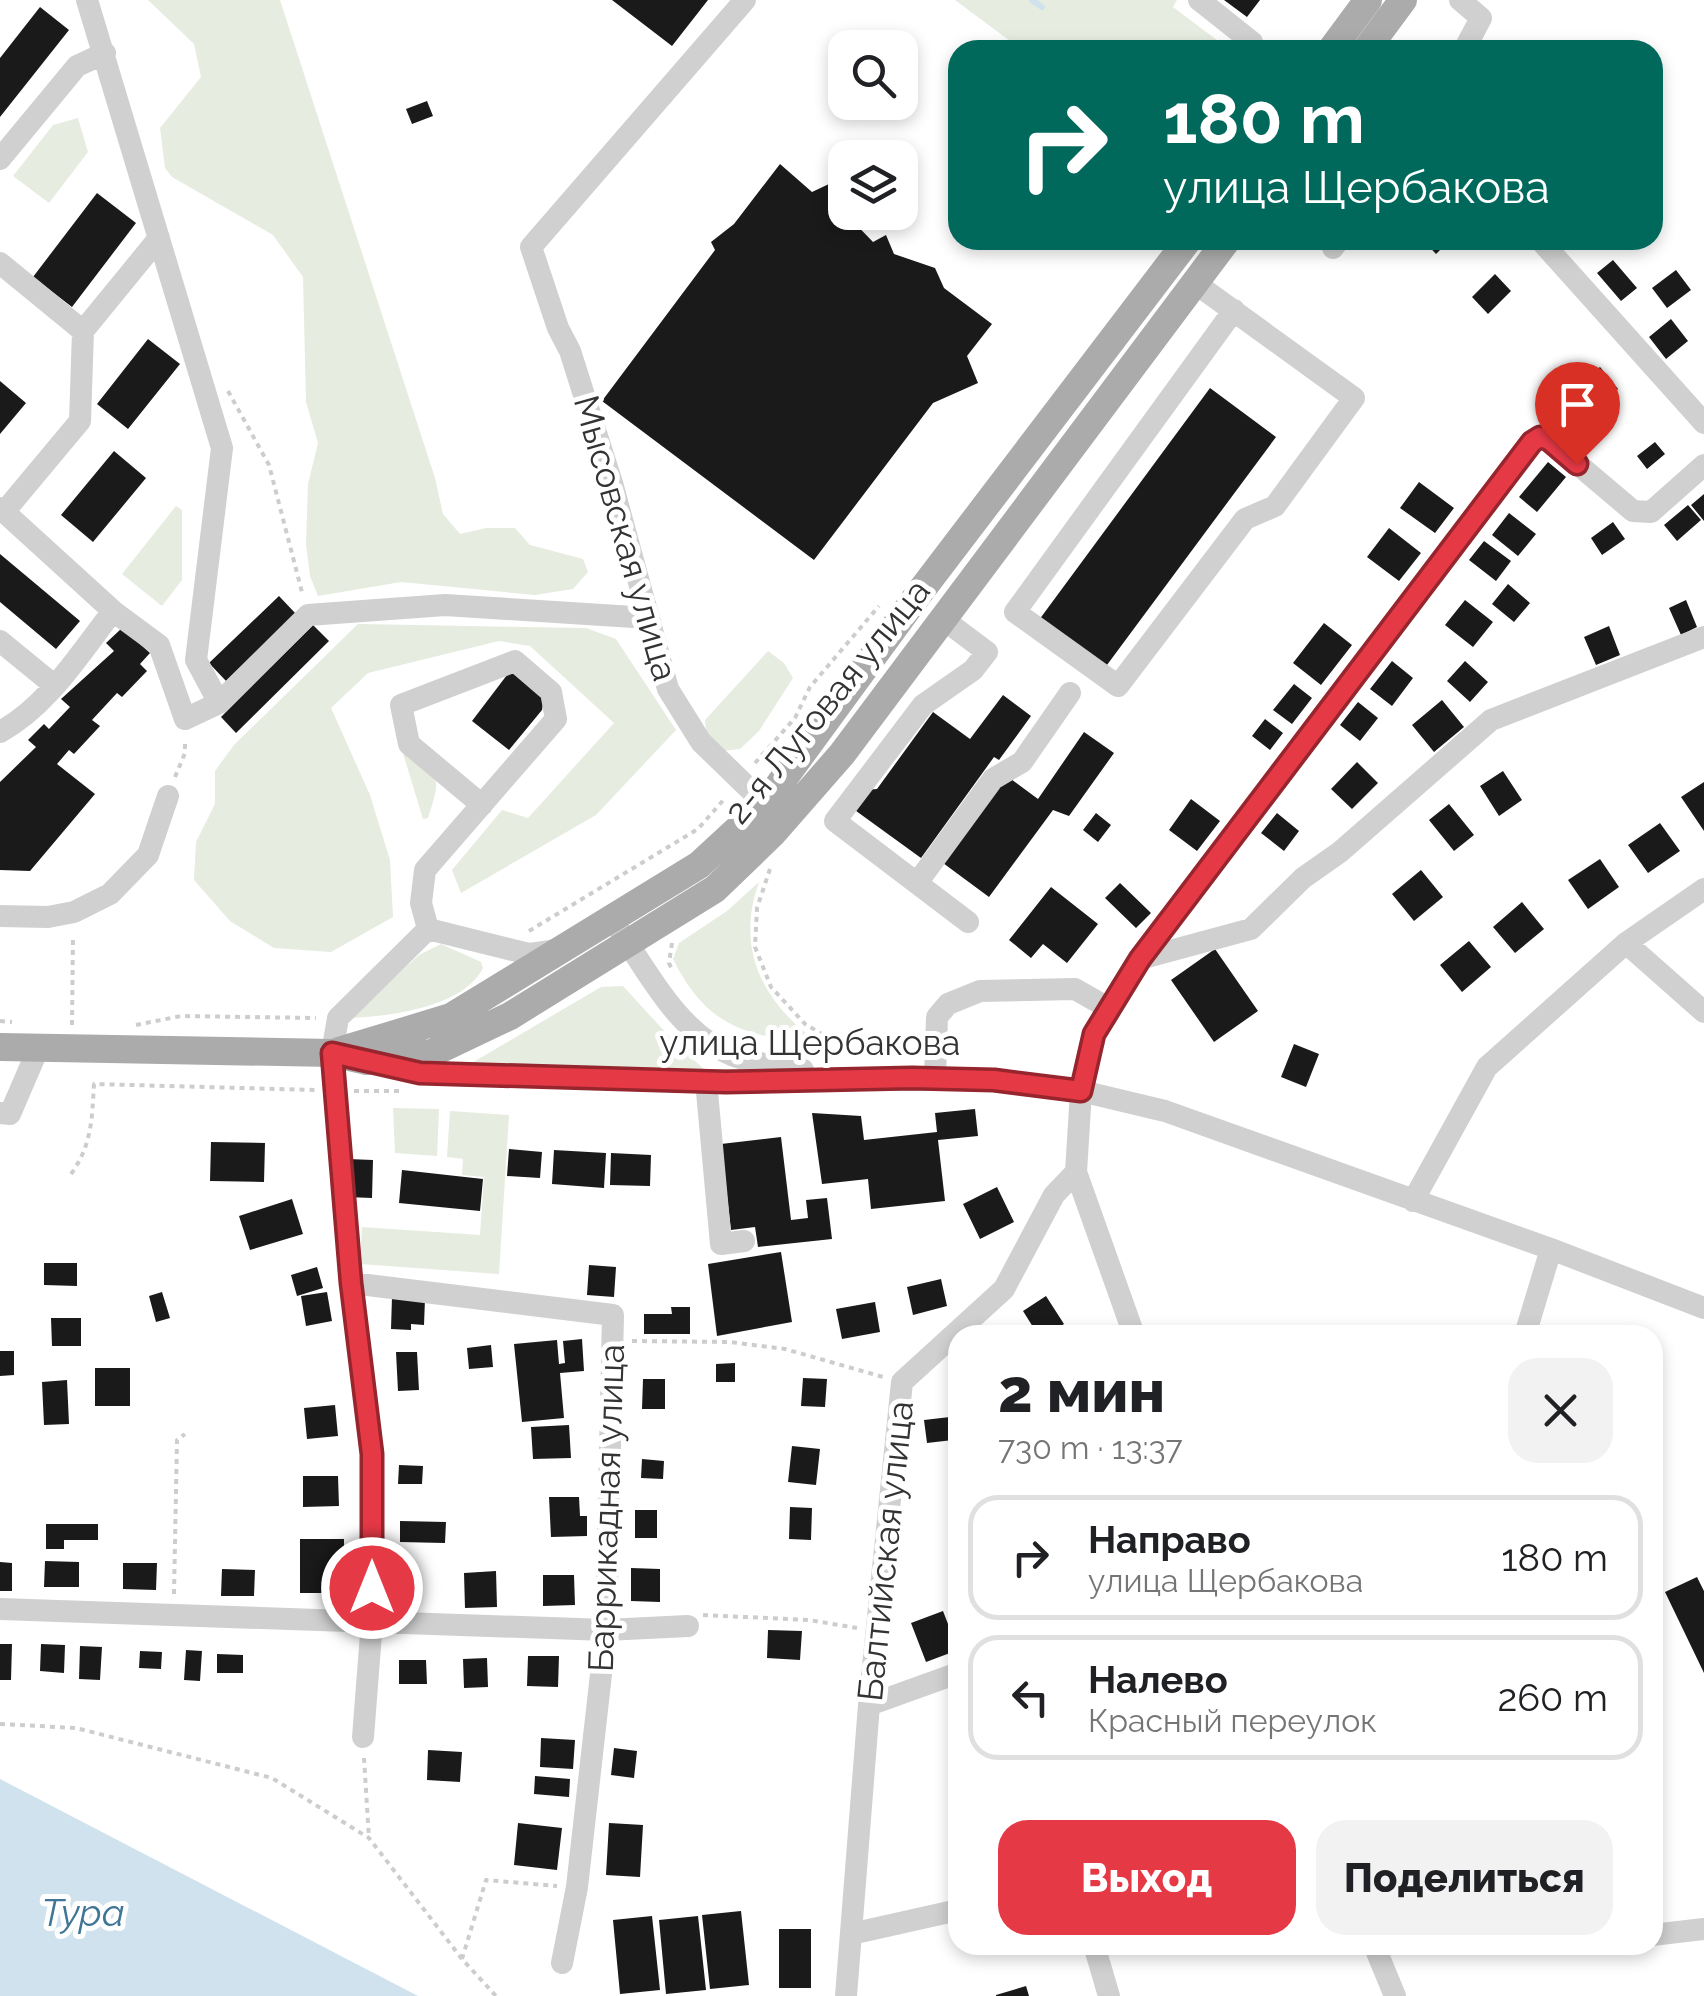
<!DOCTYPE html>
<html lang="ru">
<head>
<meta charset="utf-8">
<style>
  body { margin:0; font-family:Raleway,sans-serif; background:#f2f2f2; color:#202124; height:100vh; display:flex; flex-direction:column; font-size:38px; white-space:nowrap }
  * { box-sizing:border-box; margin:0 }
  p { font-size:32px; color:#757577 }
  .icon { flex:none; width:55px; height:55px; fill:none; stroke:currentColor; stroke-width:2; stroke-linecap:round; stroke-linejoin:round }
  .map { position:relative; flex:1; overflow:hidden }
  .sheet { position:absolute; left:948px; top:1325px; width:715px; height:630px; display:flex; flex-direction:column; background:#fff; border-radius:30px; box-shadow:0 5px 15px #0003 }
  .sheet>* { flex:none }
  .hud { position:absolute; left:948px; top:40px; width:715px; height:210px; border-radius:30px; box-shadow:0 5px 15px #0003; background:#00695c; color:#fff; overflow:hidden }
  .controls { position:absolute; left:828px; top:30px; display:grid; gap:20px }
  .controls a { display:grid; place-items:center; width:90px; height:90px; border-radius:20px; background:#fff; box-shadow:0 5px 15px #0003; font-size:50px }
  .pin { position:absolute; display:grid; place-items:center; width:85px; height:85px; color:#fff; margin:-102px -42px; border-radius:50% 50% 50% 0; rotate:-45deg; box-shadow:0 0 10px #0007 }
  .pin .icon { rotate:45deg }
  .me { position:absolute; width:110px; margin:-55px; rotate:0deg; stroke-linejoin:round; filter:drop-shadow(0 0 8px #0008) }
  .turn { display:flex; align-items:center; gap:35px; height:210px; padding:0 50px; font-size:45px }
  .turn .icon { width:130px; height:130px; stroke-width:2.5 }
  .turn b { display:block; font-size:70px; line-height:85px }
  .round { display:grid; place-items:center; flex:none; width:105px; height:105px; border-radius:30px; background:#f2f2f2 }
  .summary { display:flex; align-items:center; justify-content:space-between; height:170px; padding:0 50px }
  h1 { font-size:60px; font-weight:800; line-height:75px }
  .primary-button { display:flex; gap:20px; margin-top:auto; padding:20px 50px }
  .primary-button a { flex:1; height:115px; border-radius:30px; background:#e63946; color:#fff; font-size:40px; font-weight:800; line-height:115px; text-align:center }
  .primary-button a+a { background:#f2f2f2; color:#202124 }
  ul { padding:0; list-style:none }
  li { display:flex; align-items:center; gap:30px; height:125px; margin:0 20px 15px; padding:0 30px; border:5px solid #e0e0e0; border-radius:30px }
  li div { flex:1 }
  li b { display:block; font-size:38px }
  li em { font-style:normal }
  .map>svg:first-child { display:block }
  .green { fill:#e6ecdf }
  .water { fill:#cfe2ee }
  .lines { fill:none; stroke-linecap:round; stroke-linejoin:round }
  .stream { stroke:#cfe2ee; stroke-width:6 }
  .building { fill:#1a1a1a }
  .path { stroke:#cdcdcd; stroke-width:4; stroke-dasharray:5 5; stroke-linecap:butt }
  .minor { stroke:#d0d0d0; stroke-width:22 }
  .major { stroke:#ababab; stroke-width:28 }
  .route-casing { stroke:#96252e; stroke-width:25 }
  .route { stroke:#e63946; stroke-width:18 }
  .labels { text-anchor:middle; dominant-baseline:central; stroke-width:10; stroke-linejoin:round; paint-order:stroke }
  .street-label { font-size:35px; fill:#333; stroke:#fff }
  .water-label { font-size:38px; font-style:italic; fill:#3f7597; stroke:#fff }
</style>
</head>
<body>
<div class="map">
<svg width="1704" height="1996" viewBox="0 0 1704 1996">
  <rect width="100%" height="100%" fill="#fff"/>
  <!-- green -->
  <path class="green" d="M148,0H280L435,478L443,514L460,534L486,528H515L530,545L583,559L588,572L573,589L535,595L401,582L318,596L310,576L306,544L308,484L318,443L306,402L303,277L273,235L172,177L165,168L160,128L201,77L194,44Z
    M955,0H1177L1173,7L1230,50H1022Z
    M78,118L88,152L49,203L13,176L53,125Z
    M176,506L182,510V580L162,606L122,574Z
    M358,624L586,628L616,639L676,730L596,815L461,893L452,870L502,810L528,818L614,723L530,646L499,641L368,673L331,708L370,795L390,860L393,917L331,952L274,948L230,921L194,880L196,842L215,804V771L234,745Z
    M768,651L784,663L793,678L759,731L740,749L722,751L707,739L705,720Z
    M402,750C439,780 443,771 428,818L423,819Z
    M759,882C734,952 765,1006 823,1046C749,1035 709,1031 673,959L679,943L727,911Z
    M441,944L481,962L483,968C464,1007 388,1017 349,1018L419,955Z
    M623,986L678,1046L705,1070L470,1064L601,987Z
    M393,1108L439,1109L437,1156L395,1153Z
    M450,1111L509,1115L499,1274L360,1264L362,1227L480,1235L484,1177L462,1175L463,1159L447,1157Z"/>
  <!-- water -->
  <path class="water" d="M0,1779L418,1996H0Z"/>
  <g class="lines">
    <!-- stream -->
    <path class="stream" d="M1032,0L1042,7"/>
  </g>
  <!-- building -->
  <path class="building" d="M612,0H708L672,46Z
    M1224,0H1260L1247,17Z
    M40,7L69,30L0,117V58Z
    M427,101L433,116L412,124L406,109Z
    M780,164L812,192L829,184L843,211L873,242L886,235L894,254L935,268L944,288L992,324L967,356L978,383L933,403L814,560L602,401L715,250L711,242L734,224Z
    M97,193L136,223L72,307L33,277Z
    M1423,240H1450L1436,254Z
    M1613,260L1637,288L1621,301L1597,273Z
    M1676,270L1691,290L1667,308L1652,288Z
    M1495,274L1511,291L1488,314L1472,297Z
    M1671,319L1688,341L1666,359L1649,337Z
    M148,339L180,364L128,429L97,404Z
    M1600,367L1618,389L1589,412L1572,391Z
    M0,381L26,403L0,434Z
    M1210,388L1276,437L1104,669L1039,620Z
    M1655,442L1665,454L1647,469L1637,456Z
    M114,451L146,478L93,542L61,515Z
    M1548,462L1566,477L1537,512L1519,497Z
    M1419,482L1454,508L1435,533L1400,508Z
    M1704,494V521L1691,505Z
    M1688,505L1701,520L1677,541L1664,525Z
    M1509,513L1536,534L1518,556L1492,535Z
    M1613,522L1625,539L1602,555L1591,538Z
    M1389,528L1421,553L1399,581L1367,557Z
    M1484,541L1511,561L1496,581L1469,560Z
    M0,554L80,621L56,649L0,602Z
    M1508,584L1530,603L1514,622L1492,604Z
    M279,596L296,614L226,681L209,663Z
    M1465,600L1493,622L1473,647L1445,625Z
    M1686,600L1697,627L1681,635L1669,608Z
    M1324,623L1352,645L1321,685L1293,663Z
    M313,625L329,641L236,733L221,717Z
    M1609,626L1620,655L1596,665L1584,637Z
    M122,628L150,653L140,664L147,671L122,697L117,693L92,720L100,726L74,754L69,750L57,764L95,794L30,871L0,870V782L36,747L28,740L44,724L49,729L70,707L61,699L114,651L106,643Z
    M1392,661L1413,678L1392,706L1370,689Z
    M1465,661L1488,682L1470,702L1447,681Z
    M513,667L544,698L542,710L509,750L472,721Z
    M1294,684L1312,698L1292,724L1273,710Z
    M1003,695L1031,716L999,760L994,757L921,858L852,808L865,790L877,789L933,712L970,739Z
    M1442,700L1464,727L1434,752L1412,725Z
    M1358,702L1378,718L1360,741L1340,725Z
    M1265,719L1283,733L1270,750L1252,736Z
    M1084,732L1114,753L1069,816L1053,810L989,897L943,863L1007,776L1038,799Z
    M1357,762L1378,783L1352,809L1331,789Z
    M1503,771L1522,800L1499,816L1480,786Z
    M1704,782V831L1681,797Z
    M1191,799L1220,821L1197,851L1169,830Z
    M1449,804L1474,835L1454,851L1429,820Z
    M1096,813L1111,825L1098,842L1083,830Z
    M1277,813L1299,831L1284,851L1261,833Z
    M1660,823L1680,851L1648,873L1628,845Z
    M1600,859L1619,887L1588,909L1568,880Z
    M1421,870L1443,897L1414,921L1392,894Z
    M1120,883L1151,913L1136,928L1105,898Z
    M1051,887L1098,924L1067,963L1043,944L1031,958L1009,940Z
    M1522,902L1544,929L1515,953L1493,927Z
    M1469,941L1491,967L1462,992L1440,965Z
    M1215,949L1258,1011L1214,1042L1171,980Z
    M1294,1044L1319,1054L1306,1087L1281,1077Z
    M975,1109L978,1136L938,1140L945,1201L871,1209L868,1179L822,1184L812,1113L861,1116L864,1140L937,1132L935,1113Z
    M781,1137L791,1220L808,1218L806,1200L827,1198L832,1239L758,1247L755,1227L731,1230L721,1144Z
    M211,1142L265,1143L264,1182L210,1181Z
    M509,1149L542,1152L540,1178L507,1176Z
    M554,1150L606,1153L604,1188L552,1184Z
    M611,1153L651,1155L650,1186L610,1185Z
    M348,1159L373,1160L372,1198L347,1197Z
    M402,1170L483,1179L480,1211L399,1203Z
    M997,1187L1014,1222L980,1239L963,1204Z
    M292,1199L303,1234L250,1250L239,1216Z
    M781,1252L792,1322L717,1336L708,1264Z
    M44,1263H77V1286L44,1285Z
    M589,1265L616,1267L614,1297L587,1295Z
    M317,1267L323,1288L297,1296L291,1275Z
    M941,1279L947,1306L913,1315L907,1287Z
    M162,1292L170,1318L156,1322L149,1296Z
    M327,1292L332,1321L306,1326L301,1296Z
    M1046,1296L1064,1324L1046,1335H1038L1023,1311Z
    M392,1297L425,1299L424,1325L411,1324V1330L391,1329Z
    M875,1302L880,1332L842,1339L836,1309Z
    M671,1307H690V1334H644V1314H672Z
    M51,1318H81V1346H52Z
    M582,1339L584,1371L560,1373L564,1418L522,1422L514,1344L557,1340L559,1364L565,1363L563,1341Z
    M491,1345L493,1367L469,1369L467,1348Z
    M0,1351H14V1375L0,1376Z
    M396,1352H417L419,1390L398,1391Z
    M735,1363V1382H716V1364Z
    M95,1368H130V1406H95Z
    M803,1378L827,1379L825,1407L801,1406Z
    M643,1379H665V1409H642Z
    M67,1380L69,1424L44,1425L42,1382Z
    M335,1405L338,1436L307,1439L304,1408Z
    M950,1417L953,1440L927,1443L924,1420Z
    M569,1425L571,1458L533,1459L531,1427Z
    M792,1446L820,1449L816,1485L788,1482Z
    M642,1459L664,1461L663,1479L641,1478Z
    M399,1465L423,1466L422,1484H398Z
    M303,1476H338L339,1506L303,1507Z
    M549,1497H579L580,1516H587V1536L551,1537Z
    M790,1507L812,1508L811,1540L789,1539Z
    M635,1510H657V1538H635Z
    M400,1521L446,1522L445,1543L400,1542Z
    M46,1524H98V1540H64V1549H46Z
    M300,1539H344V1593H300Z
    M45,1561L79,1562V1587H44Z
    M0,1562L12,1563V1591H0Z
    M123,1563H157L156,1590L123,1589Z
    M631,1568L660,1569V1602L631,1601Z
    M222,1569L255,1570L254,1596H221Z
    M496,1571L497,1607L465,1608L464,1573Z
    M543,1575H574L575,1605L543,1606Z
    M1697,1577L1704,1591V1673L1665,1592Z
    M398,1589H420V1605L398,1604Z
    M943,1611L958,1650L926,1662L911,1623Z
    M768,1630L802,1631L800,1660L767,1658Z
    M0,1644H12L11,1680H0Z
    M41,1644L65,1645L64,1673L40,1671Z
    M80,1646L102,1647L100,1680L79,1679Z
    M186,1650L202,1651L200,1681L184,1680Z
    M140,1651L162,1652L161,1669L139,1668Z
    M217,1654L243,1655V1673H217Z
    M528,1656H559L558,1687L527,1686Z
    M487,1658L488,1687L464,1688L463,1659Z
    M399,1660H426L427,1684H399Z
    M541,1738L575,1740L573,1769L540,1767Z
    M614,1748L637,1751L634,1778L611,1775Z
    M428,1750L462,1752L460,1782L427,1780Z
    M535,1776L570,1779L569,1797L534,1794Z
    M518,1823L562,1828L557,1870L514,1865Z
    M609,1823L643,1825L640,1877L606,1875Z
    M741,1911L749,1985L710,1989L702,1915Z
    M652,1916L660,1990L620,1994L613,1920Z
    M698,1916L706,1990L666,1994L659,1920Z
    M779,1929H811V1988H779Z
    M1026,1986L1029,1996H996V1995Z"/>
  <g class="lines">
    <!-- path -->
    <path class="path" d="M228,391L269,465L303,596
      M755,763L795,718L810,687L879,606
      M175,777L185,753V739
      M770,869L757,908L755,947L771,987L805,1024L862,1058
      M529,931L698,829L726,797
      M672,943L669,963L673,972
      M0,1021L12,1022
      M72,1025L73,935
      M136,1025L181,1016L316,1018
      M816,1055L836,1057
      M354,1091H400
      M71,1174C92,1145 92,1118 94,1084L315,1090
      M632,1341L730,1342L785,1349L883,1377
      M174,1594L177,1440L185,1434
      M703,1615L809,1620L857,1628
      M0,1724L76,1728L272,1778L369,1838L462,1959L496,1996
      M364,1758L369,1838
      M462,1959L486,1880L557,1886"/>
    <!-- minor -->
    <path class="minor" d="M87,0L222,448L196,660L219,703
      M745,0L531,247L558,328L570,351L612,483L668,689L701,742L765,804
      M1199,0L1252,42
      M1460,0L1481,18L1464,50
      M0,159L77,66L105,53
      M1540,240L1704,423
      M1333,248L1339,240
      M0,263L83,331L159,238
      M1195,283L1354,398L1275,506L1245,519L1118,686L1015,612L1234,310
      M0,508L113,611L159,645L185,719L219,703L308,615L445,605L649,618
      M4,512L80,421L83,331
      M943,619L987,652L973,670L923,705L835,821L968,922
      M0,641L55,686
      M0,732C48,706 80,653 113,611
      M917,883L993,779L1022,762L1070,693
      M0,916L48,917L74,912L110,894L148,855L168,796
      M428,929L421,903L425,870L556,719L551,692L515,661L401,705L409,744L482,805
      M428,929L529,954L555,950
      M620,931C651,978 680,1034 734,1056C756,1064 781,1067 803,1070
      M1626,943L1704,1012
      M1140,959L1251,929L1303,878L1340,852L1491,720L1704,637
      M380,1064L419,1073L656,1080H994L1081,1091L1165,1111L1551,1249L1704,1308
      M935,1078L937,1017L948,1004L980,991L1075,989L1110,1009
      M706,1081L721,1244L744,1241
      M0,1113L10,1114L38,1049
      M1413,1201L1487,1067L1626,943L1704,889
      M351,1283L613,1315L606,1630L577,1887L562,1963
      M1134,1335L1076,1172L1081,1091L1094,1035L1140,959L1532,442L1540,437L1549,440L1633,511L1651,512L1704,465
      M1525,1335L1551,1249
      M0,1609L606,1630L688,1626
      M869,1705L958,1673
      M363,1737L372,1621V1454L351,1283L332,1053L338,1018L428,929
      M851,1934L958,1910
      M1652,1935L1704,1929
      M1094,1945L1109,1996
      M1374,1945L1395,1996
      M846,1996L869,1705L902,1382L1004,1289L1054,1195L1076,1172"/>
    <!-- major -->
    <path class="major" d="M1331,50L1368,0
      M1366,50L1403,0
      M0,1047L332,1053L367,1061L432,1053L510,1016L715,889L772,834L842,754L1227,240
      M339,1051L451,1017L699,865L765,804L920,592L1188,240"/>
  </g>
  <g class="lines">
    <!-- route casing -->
    <g class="route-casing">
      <path id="route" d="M372,1588V1454L351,1283L332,1053L420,1073L726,1082L912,1078L994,1080L1081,1091L1094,1034L1140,959L1532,442L1540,437L1549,440L1577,464"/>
    </g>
    <!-- route -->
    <use href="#route" class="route"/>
  </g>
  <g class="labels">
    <!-- street labels -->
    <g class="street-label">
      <text transform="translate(626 538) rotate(74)">Мысовская улица</text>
      <text transform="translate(827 701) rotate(-51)">2-я Луговая улица</text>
      <text x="810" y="1042">улица Щербакова</text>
      <text transform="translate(606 1508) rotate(-88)">Баррикадная улица</text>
      <text transform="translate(885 1551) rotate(-84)">Балтийская улица</text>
    </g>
    <!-- water labels -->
    <g class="water-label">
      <text x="83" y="1912">Тура</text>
    </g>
  </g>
</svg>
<div class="controls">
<a><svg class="icon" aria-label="search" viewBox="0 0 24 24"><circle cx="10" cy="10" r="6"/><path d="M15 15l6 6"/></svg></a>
<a><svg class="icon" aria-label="layers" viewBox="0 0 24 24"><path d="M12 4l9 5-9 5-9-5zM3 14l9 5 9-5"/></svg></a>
</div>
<div class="pin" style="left:1577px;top:464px;background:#d93025"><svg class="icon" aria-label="arrive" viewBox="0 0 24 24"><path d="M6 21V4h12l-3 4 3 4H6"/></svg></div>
<svg class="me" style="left:372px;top:1588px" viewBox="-20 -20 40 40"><circle r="17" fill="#e63946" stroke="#fff" stroke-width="3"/><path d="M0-11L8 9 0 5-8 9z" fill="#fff"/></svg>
<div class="hud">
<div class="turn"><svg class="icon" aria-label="right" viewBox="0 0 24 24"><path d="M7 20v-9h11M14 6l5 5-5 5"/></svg><div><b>180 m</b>улица Щербакова</div></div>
</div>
<section class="sheet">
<div class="summary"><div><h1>2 мин</h1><p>730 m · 13:37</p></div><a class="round"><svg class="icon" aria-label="close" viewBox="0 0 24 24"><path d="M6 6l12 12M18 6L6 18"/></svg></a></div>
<ul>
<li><svg class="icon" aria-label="right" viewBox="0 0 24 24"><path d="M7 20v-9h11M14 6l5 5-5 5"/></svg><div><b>Направо</b><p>улица Щербакова</p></div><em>180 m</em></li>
<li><svg class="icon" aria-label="left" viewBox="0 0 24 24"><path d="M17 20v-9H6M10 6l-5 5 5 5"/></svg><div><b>Налево</b><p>Красный переулок</p></div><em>260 m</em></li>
</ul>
<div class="primary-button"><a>Выход</a><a>Поделиться</a></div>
</section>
</div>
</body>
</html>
